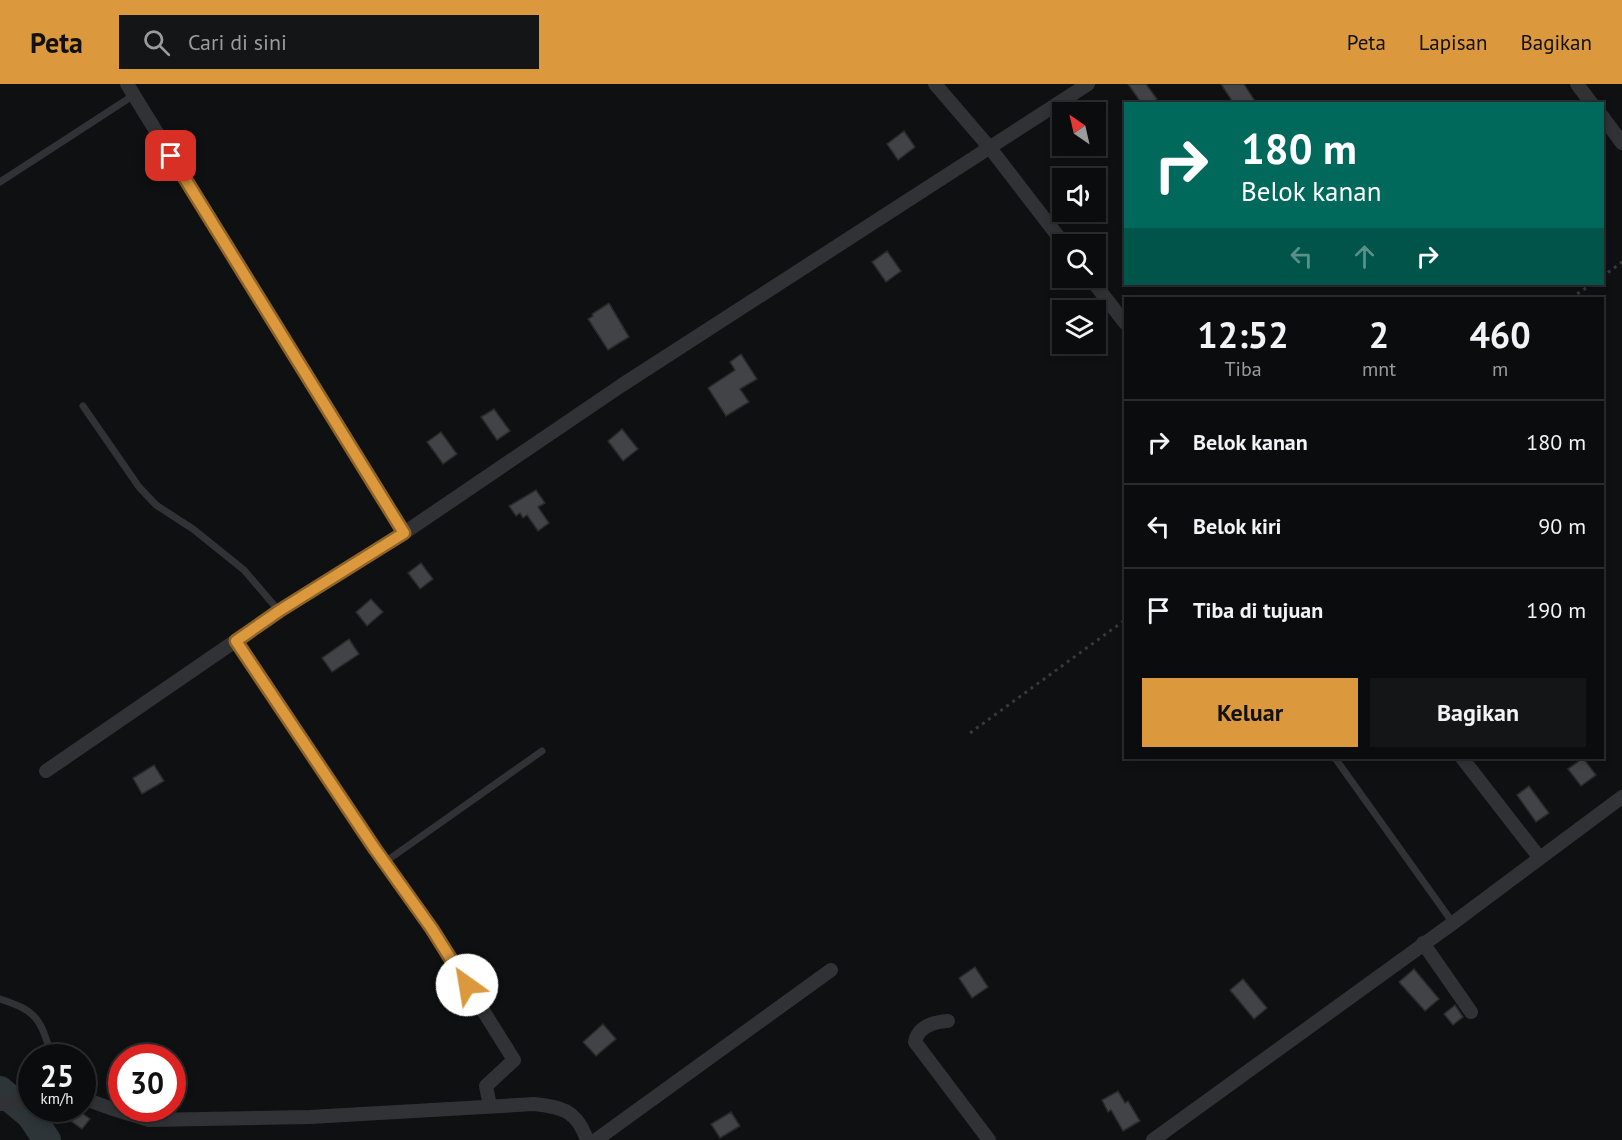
<!DOCTYPE html>
<html lang="id">
<head>
<meta charset="utf-8">
<style>
  body { margin:0; font-family:"PT Sans",sans-serif; background:#141516; color:#f1f3f6; height:100vh; display:flex; flex-direction:column; font-size:22px; white-space:nowrap }
  * { box-sizing:border-box; margin:0 }
  p { font-size:20px; color:#9a9b9d }
  .icon { flex:none; width:33px; height:33px; fill:none; stroke:currentColor; stroke-width:2; stroke-linecap:round; stroke-linejoin:round }
  .map { position:relative; flex:1; overflow:hidden }
  .details { position:absolute; left:1124px; top:213px; width:480px; height:462px; display:flex; flex-direction:column; background:#0b0c0d; border-radius:0px; box-shadow:0 3px 9px #0003,0 0 0 2px #2b2c2e }
  .details>* { flex:none }
  .banner { position:absolute; left:1124px; top:18px; width:480px; height:183px; border-radius:0px; box-shadow:0 3px 9px #0003,0 0 0 2px #2b2c2e; background:#00695c; color:#fff; overflow:hidden }
  .needle { width:39px; rotate:326deg }
  .buttons { position:absolute; left:1052px; top:18px; display:grid; gap:12px }
  .buttons a { display:grid; place-items:center; width:54px; height:54px; border-radius:0px; background:#0b0c0d; box-shadow:0 3px 9px #0003,0 0 0 2px #2b2c2e; font-size:30px }
  .speed { position:absolute; left:18px; top:960px; display:flex; gap:12px; font-size:30px; font-weight:700; text-align:center }
  .speed>* { display:grid; place-content:center; width:78px; height:78px; border-radius:50%; background:#0b0c0d; box-shadow:0 3px 9px #0003,0 0 0 2px #2b2c2e; line-height:1 }
  .speed small { font-size:15px; font-weight:400 }
  .speed .limit { border:9px solid #d22; background:#fff; color:#111 }
  .pin { position:absolute; display:grid; place-items:center; width:51px; height:51px; color:#fff; margin:-26px; border-radius:12px; box-shadow:0 3px 9px #0006 }
  .me { position:absolute; width:66px; margin:-33px; rotate:328deg; stroke-linejoin:round; filter:drop-shadow(0 0 4px #0008) }
  .turn { display:flex; align-items:center; gap:21px; height:126px; padding:0 18px; font-size:27px }
  .turn .icon { width:78px; height:78px; stroke-width:2.5 }
  .turn b { display:block; font-size:42px; line-height:51px }
  .lanes { display:flex; align-items:center; height:57px; padding:0 18px; background:#0003; justify-content:center; gap:30px; direction:ltr }
  .lanes .off { opacity:.35 }
  .eta { display:flex; justify-content:space-evenly; align-items:center; height:102px; text-align:center }
  .eta b { font-size:36px; font-weight:700; line-height:42px }
  .action { display:flex; gap:12px; margin-top:auto; padding:12px 18px }
  .action a { flex:1; height:69px; border-radius:0px; background:#db983d; color:#111; font-size:24px; font-weight:700; line-height:69px; text-align:center }
  .action a+a { background:#141516; color:#f1f3f6 }
  ul { padding:0; list-style:none }
  li { display:flex; align-items:center; gap:18px; height:84px; padding:0 18px; border-top:2px solid #2b2c2e }
  li div { flex:1 }
  li b { display:block; font-size:22px }
  li em { font-style:normal }
  header { display:flex; align-items:center; gap:36px; box-sizing:border-box; height:84px; padding:0 30px; background:#db983d; color:#111 }
  header strong { font-size:28px }
  nav { display:flex; gap:33px; margin-inline-start:auto; font-size:21px }
  .search { width:420px; height:54px; background:#141516; display:flex; align-items:center; gap:15px; box-sizing:border-box; padding:0 21px; border-radius:0px; color:#9a9b9d; font-size:22px }
  .map>svg:first-child { display:block }
  .lines { fill:none; stroke-linecap:round; stroke-linejoin:round }
  .river { stroke:#2d3539; stroke-width:28 }
  .building { fill:#414346; stroke:#2a2a2c; stroke-width:1.5 }
  .path { stroke:#37393c; stroke-width:3; stroke-dasharray:3 4.5; stroke-linecap:butt }
  .service { stroke:#313235; stroke-width:7 }
  .minor { stroke:#313235; stroke-width:14 }
  .route-casing { stroke:#8e6328; stroke-width:15 }
  .route { stroke:#db983d; stroke-width:10 }
</style>
</head>
<body>
<header>
<strong>Peta</strong>
<div class="search"><svg class="icon" aria-label="search" viewBox="0 0 24 24"><circle cx="10" cy="10" r="6"/><path d="M15 15l6 6"/></svg>Cari di sini</div>
<nav><a>Peta</a><a>Lapisan</a><a>Bagikan</a></nav>
</header>
<div class="map">
<svg width="1622" height="1056" viewBox="0 0 1622 1056">
  <rect width="100%" height="100%" fill="#0f1011"/>
  <g class="lines">
    <!-- river -->
    <path class="river" d="M0,1006L30,1031L47,1056"/>
  </g>
  <!-- building -->
  <path class="building" d="M1128,0H1146L1157,15L1150,20H1142Z
    M1221,0H1244L1257,20H1234Z
    M904,47L915,63L898,76L887,60Z
    M887,167L901,187L886,198L872,178Z
    M609,219L629,253L608,266L588,235L593,232L592,230Z
    M741,270L757,295L740,305L749,318L726,332L708,304L735,286L730,278Z
    M494,325L510,347L497,356L481,333Z
    M622,345L638,365L623,377L608,357Z
    M441,348L457,370L443,380L427,358Z
    M536,406L545,419L538,423L549,439L538,447L527,431L523,434L520,429L516,432L509,422Z
    M421,479L433,495L420,505L408,489Z
    M371,515L383,528L367,542L356,528Z
    M349,555L359,570L332,588L322,574Z
    M1583,674L1596,691L1581,702L1568,685Z
    M154,681L164,697L142,710L133,694Z
    M1529,702L1549,729L1536,738L1517,711Z
    M975,883L988,903L972,914L959,894Z
    M1414,885L1439,915L1425,927L1399,898Z
    M1243,895L1267,924L1254,935L1230,906Z
    M1455,921L1463,933L1453,941L1444,930Z
    M603,940L616,955L596,972L583,958Z
    M1118,1007L1125,1019L1128,1017L1140,1037L1123,1047L1111,1026L1108,1028L1102,1016Z
    M53,1024H75L90,1035L82,1045Z
    M731,1028L740,1042L720,1054L711,1040Z"/>
  <g class="lines">
    <!-- path -->
    <path class="path" d="M1602,193L1622,178
      M1571,214L1592,200
      M970,649L1125,536"/>
    <!-- service -->
    <path class="service" d="M0,98L134,11
      M83,322L139,403L156,421L193,445L244,486L279,527
      M1335,674L1453,839
      M385,778L542,667
      M0,915C38,927 41,936 52,974"/>
    <!-- minor -->
    <path class="minor" d="M127,0L404,449
      M935,0L990,64L1064,160
      M1577,0L1592,20
      M1602,32L1622,59
      M1090,194L1125,239
      M236,557L375,765L432,845L514,976L486,1002L490,1022
      M1462,674L1539,773
      M46,687L279,527L404,449L622,301L1088,0
      M1423,859L1471,928
      M948,937C934,938 918,942 915,958L989,1056
      M82,1014L110,1024L149,1036L310,1033L534,1020C563,1023 577,1027 587,1056
      M0,1020L32,1014
      M596,1056L831,886
      M1153,1056L1453,839L1622,713"/>
  </g>
  <g class="lines">
    <!-- route casing -->
    <g class="route-casing">
      <path id="route" d="M171,72L404,449L279,527L236,557L375,765L432,845L467,901"/>
    </g>
    <!-- route -->
    <use href="#route" class="route"/>
  </g>
</svg>
<div class="buttons">
<a><svg class="needle" viewBox="-14 -14 28 28"><path d="M0-13l5 13h-10z" fill="#e53935"/><path d="M0 13l5-13h-10z" fill="#9a9b9d"/></svg></a>
<a><svg class="icon" aria-label="sound" viewBox="0 0 24 24"><path d="M4 9h4l5-4v14l-5-4H4zM17 9q2 3 0 6"/></svg></a>
<a><svg class="icon" aria-label="search" viewBox="0 0 24 24"><circle cx="10" cy="10" r="6"/><path d="M15 15l6 6"/></svg></a>
<a><svg class="icon" aria-label="layers" viewBox="0 0 24 24"><path d="M12 4l9 5-9 5-9-5zM3 14l9 5 9-5"/></svg></a>
</div>
<div class="speed"><div>25<small>km/h</small></div><div class="limit">30</div></div>
<div class="pin" style="left:171px;top:72px;background:#d93025"><svg class="icon" aria-label="arrive" viewBox="0 0 24 24"><path d="M6 21V4h12l-3 4 3 4H6"/></svg></div>
<svg class="me" style="left:467px;top:901px" viewBox="-20 -20 40 40"><circle r="19" fill="#fff"/><path d="M0-13L10 11 0 6-10 11z" fill="#db983d"/></svg>
<div class="banner">
<div class="turn"><svg class="icon" aria-label="right" viewBox="0 0 24 24"><path d="M7 20v-9h11M14 6l5 5-5 5"/></svg><div><b>180 m</b>Belok kanan</div></div>
<div class="lanes"><svg class="icon off" aria-label="left" viewBox="0 0 24 24"><path d="M17 20v-9H6M10 6l-5 5 5 5"/></svg><svg class="icon off" aria-label="ahead" viewBox="0 0 24 24"><path d="M12 20V5M6 11l6-6 6 6"/></svg><svg class="icon" aria-label="right" viewBox="0 0 24 24"><path d="M7 20v-9h11M14 6l5 5-5 5"/></svg></div>
</div>
<section class="details">
<div class="eta">
<div><b>12:52</b><p>Tiba</p></div>
<div><b>2</b><p>mnt</p></div>
<div><b>460</b><p>m</p></div>
</div>
<ul>
<li><svg class="icon" aria-label="right" viewBox="0 0 24 24"><path d="M7 20v-9h11M14 6l5 5-5 5"/></svg><div><b>Belok kanan</b></div><em>180 m</em></li>
<li><svg class="icon" aria-label="left" viewBox="0 0 24 24"><path d="M17 20v-9H6M10 6l-5 5 5 5"/></svg><div><b>Belok kiri</b></div><em>90 m</em></li>
<li><svg class="icon" aria-label="arrive" viewBox="0 0 24 24"><path d="M6 21V4h12l-3 4 3 4H6"/></svg><div><b>Tiba di tujuan</b></div><em>190 m</em></li>
</ul>
<div class="action"><a>Keluar</a><a>Bagikan</a></div>
</section>
</div>
</body>
</html>
